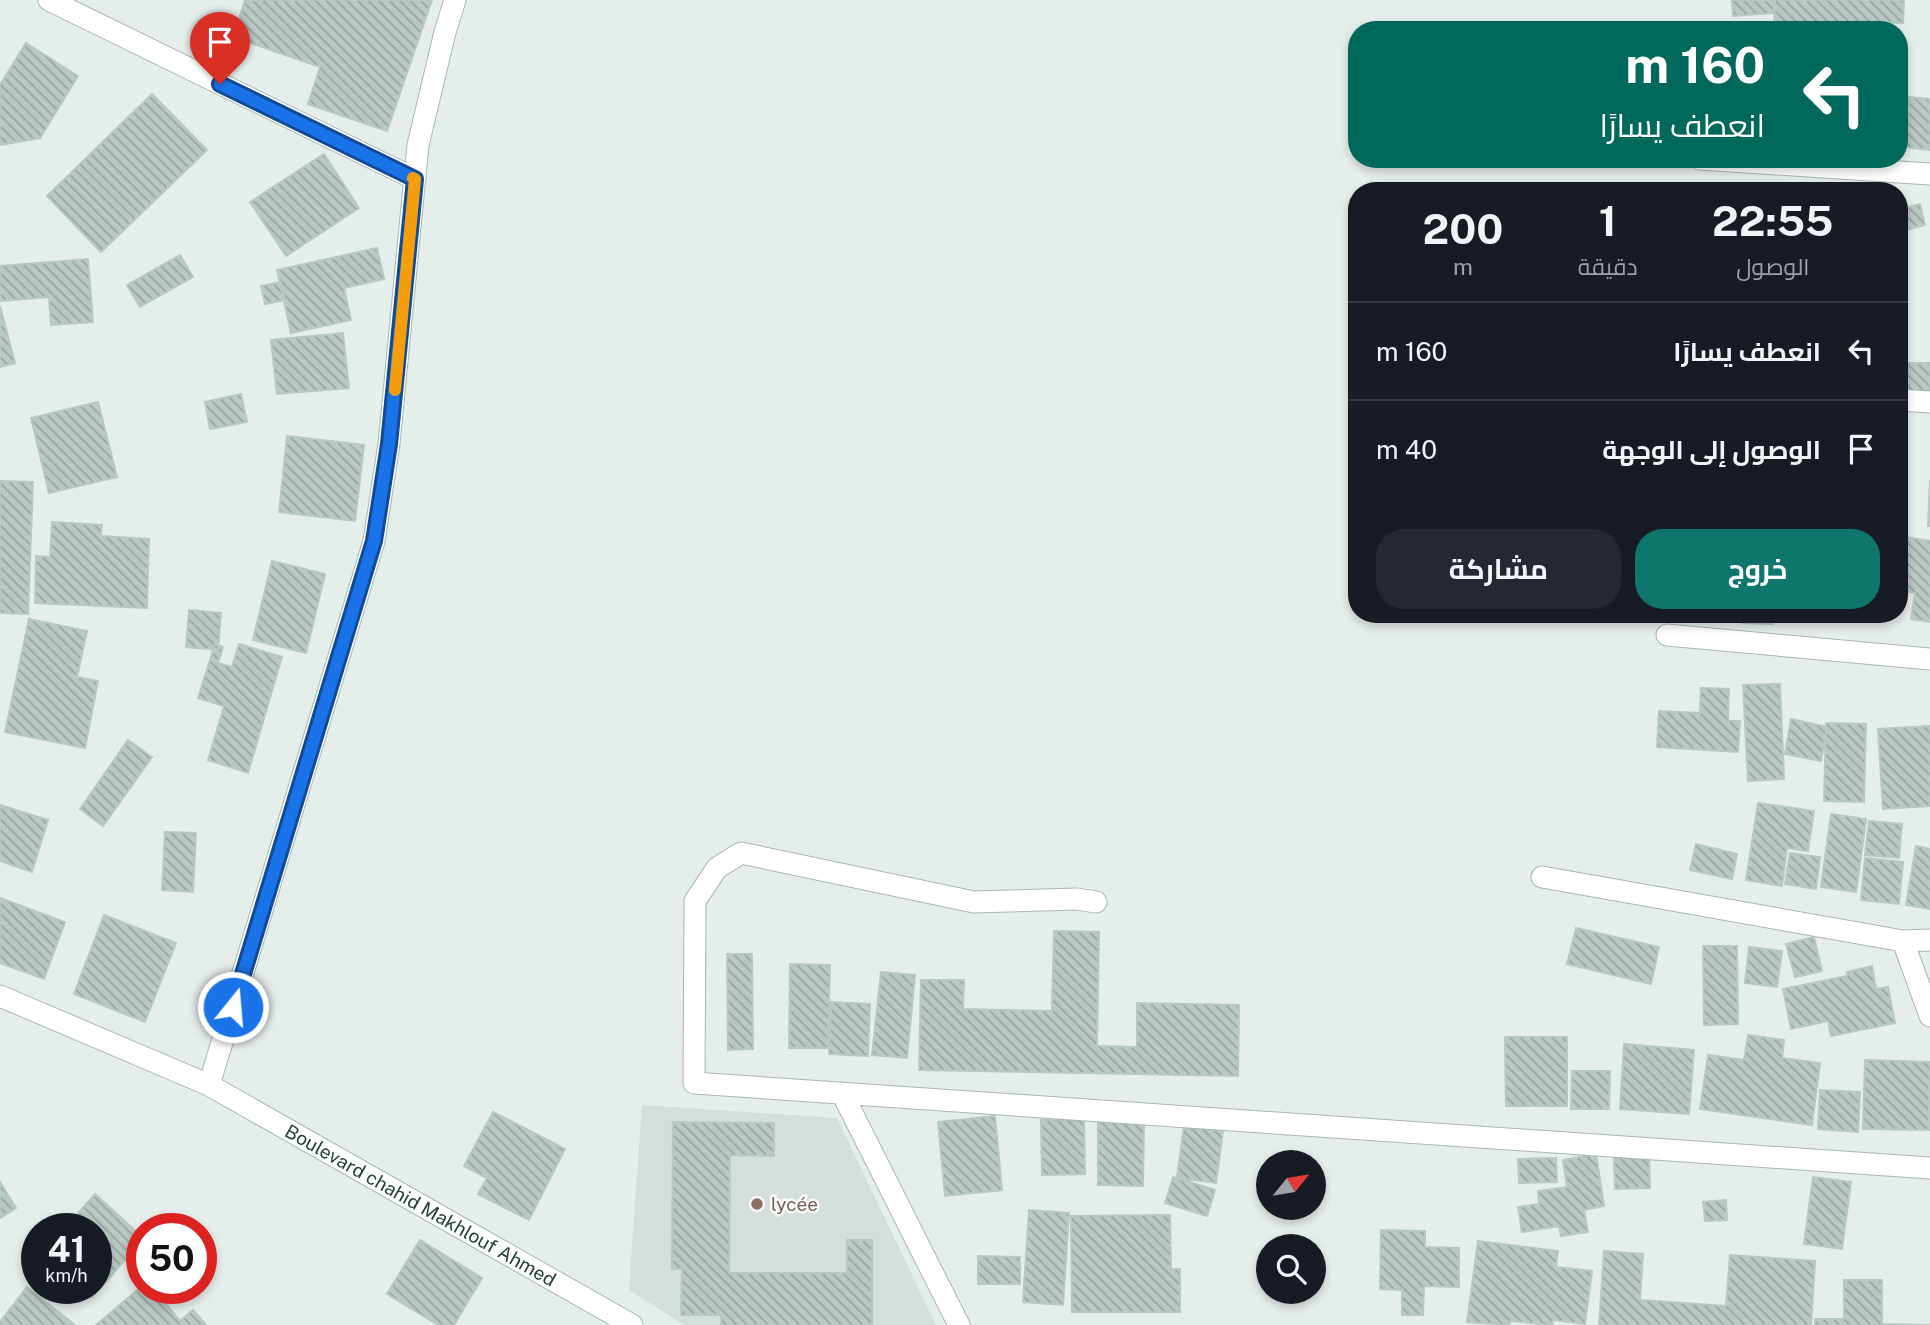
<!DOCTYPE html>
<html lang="ar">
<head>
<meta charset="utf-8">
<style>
  body { margin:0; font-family:"Public Sans",Cairo,sans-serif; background:#242831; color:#f1f3f6; direction:rtl; height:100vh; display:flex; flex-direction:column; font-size:26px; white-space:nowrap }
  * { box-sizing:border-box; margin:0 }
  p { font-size:23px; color:#9ea1a6 }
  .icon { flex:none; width:38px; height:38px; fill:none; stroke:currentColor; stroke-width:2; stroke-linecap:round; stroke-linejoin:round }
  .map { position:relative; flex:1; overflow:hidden; direction:ltr }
  .drawer { position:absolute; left:1348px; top:182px; width:560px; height:441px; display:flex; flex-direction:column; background:#171b24; border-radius:28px; box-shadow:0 4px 10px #0003; direction:rtl }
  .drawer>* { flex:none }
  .hud { position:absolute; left:1348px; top:21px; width:560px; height:147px; border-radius:28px; box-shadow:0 4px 10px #0003; direction:rtl; background:#00695c; color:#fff; overflow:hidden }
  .needle { width:46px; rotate:60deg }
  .buttons { position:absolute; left:1256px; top:1150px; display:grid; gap:14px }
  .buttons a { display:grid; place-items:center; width:70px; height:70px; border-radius:50%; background:#171b24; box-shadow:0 4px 10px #0003; font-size:35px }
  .speed { position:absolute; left:21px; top:1213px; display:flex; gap:14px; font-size:35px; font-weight:700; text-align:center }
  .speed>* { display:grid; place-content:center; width:91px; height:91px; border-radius:50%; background:#171b24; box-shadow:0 4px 10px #0003; line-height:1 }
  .speed small { font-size:18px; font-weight:400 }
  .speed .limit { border:10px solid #d22; background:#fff; color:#111 }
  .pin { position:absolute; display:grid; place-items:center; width:60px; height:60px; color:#fff; margin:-72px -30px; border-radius:50% 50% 50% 0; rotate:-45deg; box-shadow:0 0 7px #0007 }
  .pin .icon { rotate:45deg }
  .me { position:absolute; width:77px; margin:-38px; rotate:17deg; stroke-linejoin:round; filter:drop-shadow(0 0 5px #0008) }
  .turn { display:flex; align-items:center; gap:24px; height:147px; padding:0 28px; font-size:32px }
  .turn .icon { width:91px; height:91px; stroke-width:2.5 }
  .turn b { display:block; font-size:49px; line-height:60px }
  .eta { display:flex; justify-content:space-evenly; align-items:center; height:119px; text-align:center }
  .eta b { font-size:42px; font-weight:700; line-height:49px }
  .button { display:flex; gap:14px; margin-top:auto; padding:14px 28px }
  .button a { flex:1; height:80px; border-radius:28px; background:#0f766e; color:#fff; font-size:28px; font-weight:700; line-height:80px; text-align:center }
  .button a+a { background:#242831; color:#f1f3f6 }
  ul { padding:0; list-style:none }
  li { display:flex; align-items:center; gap:21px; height:98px; padding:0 28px; border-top:2px solid #363941 }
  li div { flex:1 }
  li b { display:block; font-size:26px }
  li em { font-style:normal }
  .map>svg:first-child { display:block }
  .built { fill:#d4deda }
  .building { fill:url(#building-back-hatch); stroke:#b8c8c2; stroke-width:2 }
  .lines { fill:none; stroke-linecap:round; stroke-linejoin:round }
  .street-casing { stroke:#a8b6b2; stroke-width:23 }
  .secondary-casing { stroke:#a5bab3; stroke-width:23 }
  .street { stroke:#fff; stroke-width:21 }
  .secondary { stroke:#fff; stroke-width:21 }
  .route-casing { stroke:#114b97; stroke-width:18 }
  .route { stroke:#1a73e8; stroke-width:12 }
  .slow { stroke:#f59e0b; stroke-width:12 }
  .education-dot { fill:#8d6e63; stroke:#f7fbf9; stroke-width:2.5 }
  .labels { text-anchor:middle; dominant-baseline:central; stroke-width:5; stroke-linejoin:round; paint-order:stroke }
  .education-label { font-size:19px; fill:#785e54; stroke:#f7fbf9; text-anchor:start }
  .street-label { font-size:19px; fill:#25403a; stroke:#f7fbf9 }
</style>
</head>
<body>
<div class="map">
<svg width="1930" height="1325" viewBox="0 0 1930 1325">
  <defs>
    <pattern id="building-back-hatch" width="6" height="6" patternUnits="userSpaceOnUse" patternTransform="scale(1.75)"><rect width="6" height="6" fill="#bbc9c4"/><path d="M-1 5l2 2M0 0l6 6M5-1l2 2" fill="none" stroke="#98a5a0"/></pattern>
  </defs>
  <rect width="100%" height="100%" fill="#e6eeeb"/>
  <!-- built -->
  <path class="built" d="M642,1105L837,1118L936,1325H684L629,1290Z"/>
  <!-- building -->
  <path class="building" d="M245,0H432L387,131L308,104L320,67L233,37Z
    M1732,0H1773L1774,13L1733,16Z
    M1775,0H1904L1903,23L1810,22V30H1774Z
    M26,43L78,76L40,138L0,145V85Z
    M152,94L207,150L101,252L47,196Z
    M1909,97L1930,99V150L1905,147Z
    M324,154L359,208L286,256L250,202Z
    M1920,204L1925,225L1899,232V210Z
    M377,248L384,279L344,288L351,320L291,333L277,270Z
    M180,255L193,277L140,307L127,285Z
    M88,259L93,322L51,325L49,297L0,301V266Z
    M281,282L285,300L265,304L261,286Z
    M0,306L15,363L0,367Z
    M343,333L349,388L277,394L271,340Z
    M1899,363H1930V401L1899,400Z
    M241,394L247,422L210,429L205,402Z
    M98,402L117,477L49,493L31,418Z
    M287,436L364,445L355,521L279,512Z
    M1930,480V526H1928Z
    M0,481L33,482L28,614L0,613Z
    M52,522L102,525L101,536L149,539L147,608L35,603L36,556L50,557Z
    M1899,536L1930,541V622L1911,619L1915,593L1899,590Z
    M272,561L325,574L306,653L253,640Z
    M189,610L221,613L218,650L186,647Z
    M1742,614H1772V624L1742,623Z
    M1790,614H1866V619L1790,618Z
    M29,619L87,631L77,677L98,681L85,748L5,732Z
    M215,644L223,647L218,663L232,667L239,644L282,657L248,773L208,760L224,706L198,698Z
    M1780,684L1784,779L1748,781L1743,685Z
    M1701,688L1729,689L1728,721H1740L1738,752L1657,747L1659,711L1700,713Z
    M1791,719L1827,727L1821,761L1785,754Z
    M1826,723L1866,724L1864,802L1824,801Z
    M1930,726V806L1883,809L1878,729Z
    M128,740L152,757L103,826L80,809Z
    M1758,803L1814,811L1808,851L1787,848L1782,886L1746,880Z
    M0,805L48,820L32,872L0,861Z
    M1831,814L1866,819L1856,892L1821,887Z
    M1869,821L1902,824L1899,858L1865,855Z
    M165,832L196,833L193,892L162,890Z
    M1696,844L1737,854L1732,879L1690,870Z
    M1916,846L1930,849V909L1906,905Z
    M1790,853L1820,857L1816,889L1785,884Z
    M1865,858L1903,862L1899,904L1861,900Z
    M0,898L65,922L44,979L0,963Z
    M104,915L176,943L145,1022L74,994Z
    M1576,928L1659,947L1651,984L1567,964Z
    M1054,931L1099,932L1097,1046L1137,1047V1003L1239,1005L1238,1076L919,1070L921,980H964L963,1009L1052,1011Z
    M1814,937L1822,971L1795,977L1786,944Z
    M1703,946H1737L1738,1024L1704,1025Z
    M1749,947L1782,951L1777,987L1745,983Z
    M727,954H752L753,1049L728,1050Z
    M790,964L830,965L828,1048H789Z
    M1872,966L1876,989L1888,987L1895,1023L1831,1036L1828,1021L1791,1029L1783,989L1847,976V972Z
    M881,972L915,975L907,1058L872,1055Z
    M831,1002L870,1004L868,1056L829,1054Z
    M1748,1035L1784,1040L1782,1058L1820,1063L1812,1125L1700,1109L1708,1055L1744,1060Z
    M1505,1037H1567V1106H1506Z
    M1624,1044L1694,1050L1689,1114L1620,1109Z
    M1865,1060L1930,1062L1929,1130L1863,1129Z
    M1572,1071H1610L1609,1109H1571Z
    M1820,1090L1860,1092L1858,1132L1818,1129Z
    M493,1112L565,1149L529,1220L478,1194L487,1178L464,1166Z
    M995,1116L1002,1190L945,1196L938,1122Z
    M1098,1118H1144L1143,1186L1098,1185Z
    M1084,1119L1085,1174L1042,1175L1041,1120Z
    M673,1122L774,1123V1156L730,1155L729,1273H847V1240H872V1325H721V1315H681L682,1269H672Z
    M1184,1125L1223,1131L1216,1183L1177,1178Z
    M1596,1154L1604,1206L1584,1210L1588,1232L1561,1236L1559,1226L1522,1232L1518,1207L1539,1204L1538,1191L1567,1187L1563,1160Z
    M1649,1157L1650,1188L1615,1189L1614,1158Z
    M1556,1158L1557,1182L1519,1183L1518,1159Z
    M1173,1177L1215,1190L1207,1216L1165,1203Z
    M1813,1177L1851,1182L1842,1249L1804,1244Z
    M0,1182L16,1208L0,1218Z
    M95,1194L142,1237V1241L92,1297L82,1288H96V1228H65Z
    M1726,1200L1727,1220L1705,1221L1703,1202Z
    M1029,1210L1069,1213L1063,1305L1023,1302Z
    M1170,1215L1171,1269H1180V1312H1072L1071,1216Z
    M1381,1230L1425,1231V1247L1459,1248V1287L1424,1286L1423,1315H1402V1290L1380,1289Z
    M420,1240L482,1278L454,1325H438L387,1294Z
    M1478,1241L1558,1251L1556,1267L1592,1271L1585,1324L1553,1320L1552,1325L1510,1321L1509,1325L1467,1322Z
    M1604,1251L1643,1254L1640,1300L1726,1306L1730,1255L1815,1261L1811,1325H1599Z
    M978,1256L1020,1257V1284H978Z
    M1844,1280H1882V1324L1930,1325H1815V1319H1844Z
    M142,1286L153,1288L180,1321L193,1310L206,1325H96Z
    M27,1287L75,1325H0V1322Z"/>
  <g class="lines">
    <!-- street casing -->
    <g class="street-casing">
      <path id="street" d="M49,0L415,179
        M1700,159L1930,174
        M1899,400L1930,402
        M1667,635L1930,659
        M1542,877L1903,941L1930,940
        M1096,902L1076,899L974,902L741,853L717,868L695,901L694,1083L1930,1168
        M1903,941L1930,1016
        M0,996L209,1085
        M842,1093L959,1325"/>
    </g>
    <!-- secondary casing -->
    <g class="secondary-casing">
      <g id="secondary">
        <path id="s1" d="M455,0L445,32L418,145L389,444L374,541L209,1085L632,1325"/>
      </g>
    </g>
    <!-- street -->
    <use href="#street" class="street"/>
    <!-- secondary -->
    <use href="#secondary" class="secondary"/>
  </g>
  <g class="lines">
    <!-- route casing -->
    <g class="route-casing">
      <path id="route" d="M220,84L415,179L389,444L374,541L233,1007"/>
    </g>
    <!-- route -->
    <use href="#route" class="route"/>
    <!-- slow -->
    <path class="slow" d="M395,390L415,179L413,178"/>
  </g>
  <!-- markers -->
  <circle class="education-dot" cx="757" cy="1204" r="7"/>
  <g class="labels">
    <!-- education labels -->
    <g class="education-label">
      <text x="771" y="1204">lycée</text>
    </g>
    <!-- street labels -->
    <g class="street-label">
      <text stroke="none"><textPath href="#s1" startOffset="1360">Boulevard chahid Makhlouf Ahmed</textPath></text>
    </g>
  </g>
</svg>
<div class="buttons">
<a><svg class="needle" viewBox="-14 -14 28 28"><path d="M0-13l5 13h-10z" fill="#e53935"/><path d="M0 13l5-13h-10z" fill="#9ea1a6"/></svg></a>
<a><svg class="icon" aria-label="search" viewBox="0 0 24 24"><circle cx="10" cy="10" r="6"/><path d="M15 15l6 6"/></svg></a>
</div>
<div class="speed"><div>41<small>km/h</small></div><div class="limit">50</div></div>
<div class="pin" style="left:220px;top:84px;background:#d93025"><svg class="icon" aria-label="arrive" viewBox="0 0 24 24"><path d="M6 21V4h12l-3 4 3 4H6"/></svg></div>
<svg class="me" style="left:233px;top:1007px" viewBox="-20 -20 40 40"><circle r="17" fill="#1a73e8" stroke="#fff" stroke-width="3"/><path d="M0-11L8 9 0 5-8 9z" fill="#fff"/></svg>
<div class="hud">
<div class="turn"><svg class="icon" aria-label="left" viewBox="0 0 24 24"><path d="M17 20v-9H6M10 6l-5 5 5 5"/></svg><div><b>160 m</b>انعطف يسارًا</div></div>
</div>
<section class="drawer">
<div class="eta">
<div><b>22:55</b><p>الوصول</p></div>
<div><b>1</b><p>دقيقة</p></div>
<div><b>200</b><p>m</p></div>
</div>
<ul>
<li><svg class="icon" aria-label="left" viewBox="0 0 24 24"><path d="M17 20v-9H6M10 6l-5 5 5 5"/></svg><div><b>انعطف يسارًا</b></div><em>160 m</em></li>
<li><svg class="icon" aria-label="arrive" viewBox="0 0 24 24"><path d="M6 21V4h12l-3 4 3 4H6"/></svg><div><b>الوصول إلى الوجهة</b></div><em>40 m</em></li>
</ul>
<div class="button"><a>خروج</a><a>مشاركة</a></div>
</section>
</div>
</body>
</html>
